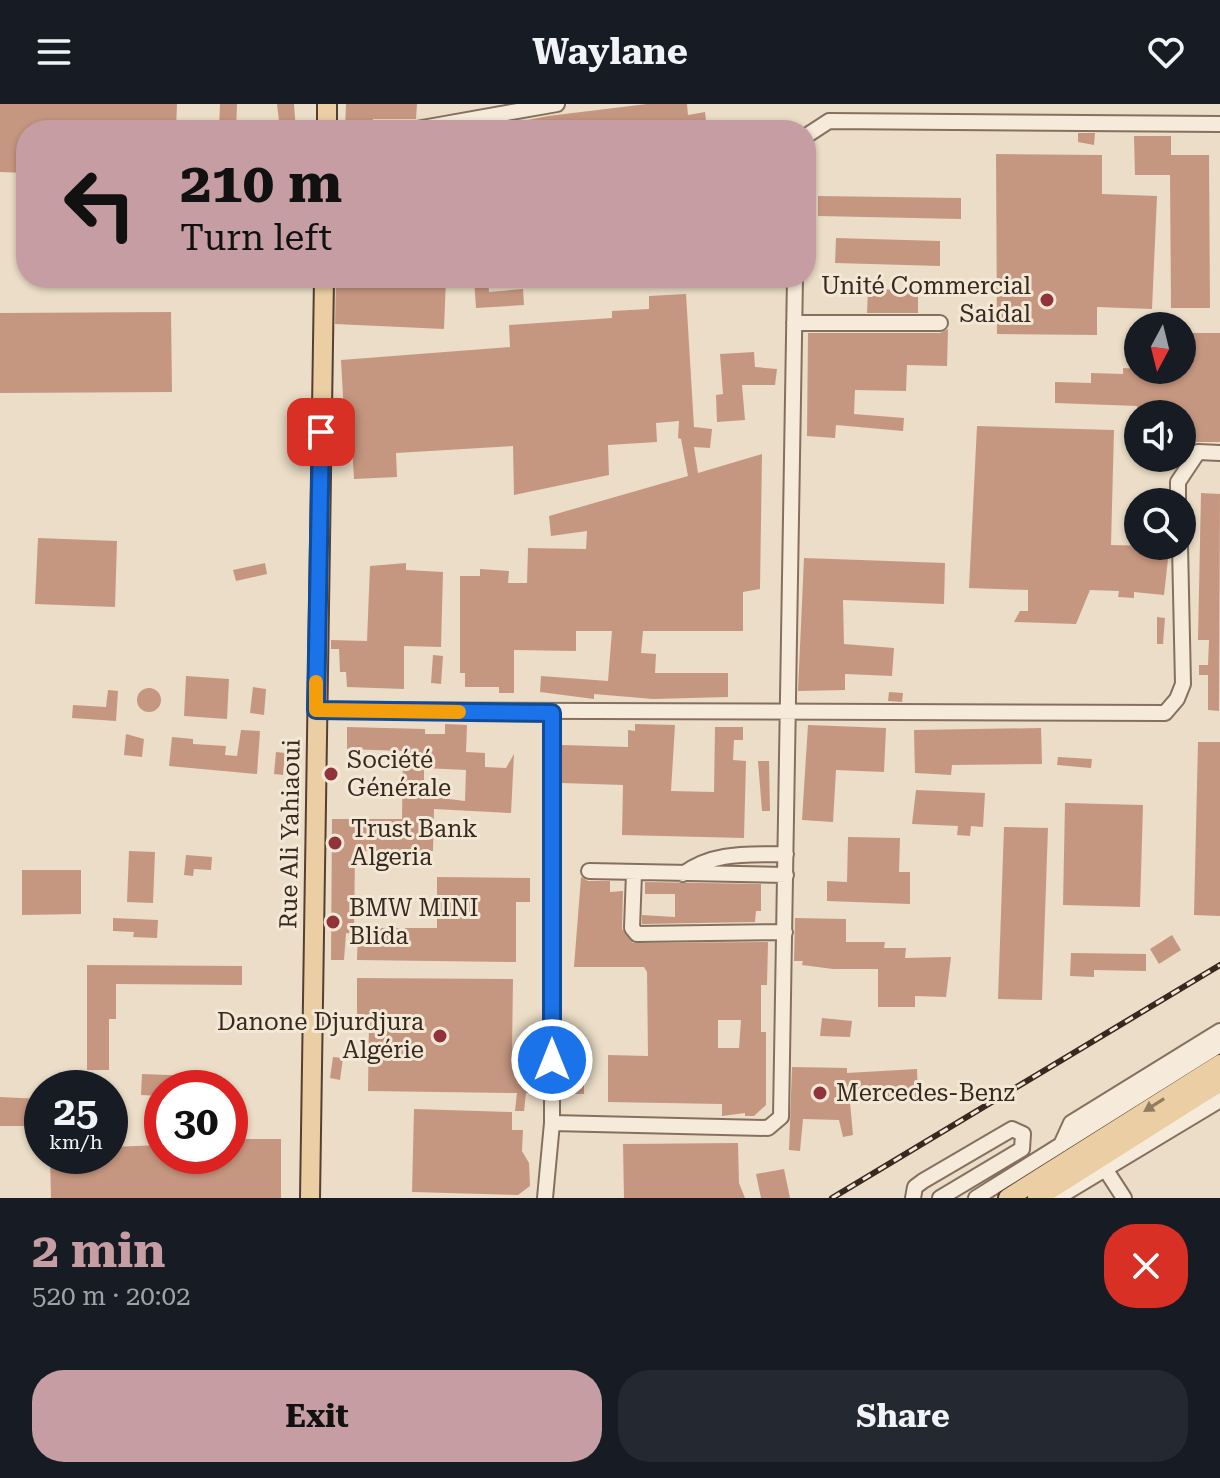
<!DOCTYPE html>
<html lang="en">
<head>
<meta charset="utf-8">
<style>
  body { margin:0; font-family:"Roboto Serif",serif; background:#242831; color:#f1f3f6; height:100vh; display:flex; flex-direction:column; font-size:30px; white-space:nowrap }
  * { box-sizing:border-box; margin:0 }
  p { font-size:26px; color:#9ea1a6 }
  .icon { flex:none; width:44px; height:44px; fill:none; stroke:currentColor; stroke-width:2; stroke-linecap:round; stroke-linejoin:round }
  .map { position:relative; height:1094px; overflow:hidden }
  .details { display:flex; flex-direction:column; background:#171b24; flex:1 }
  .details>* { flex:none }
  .top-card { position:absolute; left:16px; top:16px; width:800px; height:168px; border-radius:32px; box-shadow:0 2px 6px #0004; background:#c59da2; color:#111; overflow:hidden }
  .needle { width:52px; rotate:187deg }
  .tools { position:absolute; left:1124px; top:208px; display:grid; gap:16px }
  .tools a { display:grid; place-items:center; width:72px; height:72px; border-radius:50%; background:#171b24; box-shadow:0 2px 6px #0004; font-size:40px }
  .speed { position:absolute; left:24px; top:966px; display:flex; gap:16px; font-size:40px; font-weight:700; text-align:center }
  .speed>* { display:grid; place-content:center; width:104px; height:104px; border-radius:50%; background:#171b24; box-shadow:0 2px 6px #0004; line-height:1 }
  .speed small { font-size:20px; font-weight:400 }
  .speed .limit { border:12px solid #d22; background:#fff; color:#111 }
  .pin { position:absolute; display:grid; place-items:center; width:68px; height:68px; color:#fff; margin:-34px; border-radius:16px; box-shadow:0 4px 12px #0006 }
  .me { position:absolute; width:88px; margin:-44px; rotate:0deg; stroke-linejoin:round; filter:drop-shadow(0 0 6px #0008) }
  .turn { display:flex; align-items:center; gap:28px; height:168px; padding:0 32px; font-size:36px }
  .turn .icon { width:104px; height:104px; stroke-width:2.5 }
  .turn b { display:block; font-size:56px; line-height:68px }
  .round { display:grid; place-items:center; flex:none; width:84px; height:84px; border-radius:32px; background:#242831 }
  .headline { display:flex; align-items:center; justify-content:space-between; height:136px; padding:0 32px }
  h1 { font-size:48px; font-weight:700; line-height:60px; color:#c59da2 }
  .primary-button { display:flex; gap:16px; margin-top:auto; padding:16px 32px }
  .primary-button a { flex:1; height:92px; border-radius:32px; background:#c59da2; color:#111; font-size:32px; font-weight:700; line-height:92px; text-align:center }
  .primary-button a+a { background:#242831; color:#f1f3f6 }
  header { display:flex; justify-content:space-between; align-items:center; height:104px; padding:0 32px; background:#171b24; font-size:36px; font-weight:700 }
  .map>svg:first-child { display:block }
  .building { fill:#c69780; fill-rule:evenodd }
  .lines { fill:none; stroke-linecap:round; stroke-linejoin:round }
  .minor-casing { stroke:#85705e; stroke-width:18 }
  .major-casing { stroke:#543f32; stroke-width:22 }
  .minor { stroke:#f6ebda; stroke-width:14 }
  .major { stroke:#ebcea3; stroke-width:18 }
  .rail-casing { stroke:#372920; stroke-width:6 }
  .rail { stroke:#f3e8d6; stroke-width:3; stroke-dasharray:9; stroke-linecap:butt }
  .oneway { fill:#917c62 }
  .route-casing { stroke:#114b97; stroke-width:20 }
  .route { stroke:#1a73e8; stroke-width:14 }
  .slow { stroke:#f59e0b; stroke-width:14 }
  .poi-dot { fill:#90333b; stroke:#f3e8d6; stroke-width:3 }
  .labels { text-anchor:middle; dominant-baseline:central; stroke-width:6; stroke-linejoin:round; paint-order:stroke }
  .poi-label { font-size:24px; fill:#372920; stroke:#f3e8d6; text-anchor:start }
  .street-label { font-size:24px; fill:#372920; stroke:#f3e8d6 }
</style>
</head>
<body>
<header><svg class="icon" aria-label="menu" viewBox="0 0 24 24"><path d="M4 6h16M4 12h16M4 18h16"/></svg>Waylane<svg class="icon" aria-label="heart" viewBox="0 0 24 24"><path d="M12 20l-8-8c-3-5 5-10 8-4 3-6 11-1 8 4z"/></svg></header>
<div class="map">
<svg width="1220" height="1094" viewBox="0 0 1220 1094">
  <rect width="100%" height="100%" fill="#ebddc7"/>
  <!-- building -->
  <path class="building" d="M0,0H177L176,26H26V69L0,68Z
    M220,0H237L236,26H219Z
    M277,0H294L296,26H280Z
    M346,0H417L416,15H373L372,25L345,24Z
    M647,0H687L688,11L705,8L707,26H478L548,12Z
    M1078,29H1095L1094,41L1078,38Z
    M1134,32H1171V51H1209L1210,204H1171L1170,71H1135Z
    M996,50L1102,51V90L1157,92L1152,205L1097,203V231L997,230Z
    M818,92L961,94V115L818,112Z
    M836,134L940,137V162L835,159Z
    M336,174H446L444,225L335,220Z
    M474,174H488L489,188L523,185L524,201L476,204Z
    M868,185L918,186V209H867Z
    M686,190L694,323L712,325L710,344L694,343L698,369L762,350L760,485L743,488V527H643L641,549L656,550L655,569H728V593L653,595L594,590V595L540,588L541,572L608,577L612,527H576V547L514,546V589H499V583H465V569H460V472H480V465L509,467L508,479H527L528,444L586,445L587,427L551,432L549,412L688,372L681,335L678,334L679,317L656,319L657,338L608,341L609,371L514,391L513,342L396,349L397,373L354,375L351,328H345L341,256L510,243L509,221L612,214V207L649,205V192Z
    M171,208L172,288L0,289V209Z
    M948,225L947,262L907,261L906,287L855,286L854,310L904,314L903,327L836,321L835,334L807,332L808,229H940Z
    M1182,229H1220V338H1182V310H1137V302L1055,299V278L1091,279V269L1123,270V264L1163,266V273L1182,272Z
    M754,248L755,263L777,265L775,281H742L745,316L717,318L716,291L723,290L720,250Z
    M977,322L1114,326L1111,441L1155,442L1154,454L1168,455L1164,491L1134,488V494L1118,493L1119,487L1090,486L1076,520L1014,518L1020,507H1028V486L969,484Z
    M1201,389L1220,390L1219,607L1208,606V571H1199V561H1208L1209,536H1198Z
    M38,434L117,437L115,503L35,500Z
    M804,454L945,459L944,500L843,496L844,540L894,544L892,572L845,570V586L798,587Z
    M265,459L267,470L236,477L233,466Z
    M406,459V466L443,468L441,543L404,542V585L347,583L346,568H340L339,545H331V536L367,537L370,462Z
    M1157,513L1165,514L1163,540H1157Z
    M433,551L443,552L441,580L431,579Z
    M186,572L229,575L227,615L184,612Z
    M253,583L266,585L264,611L250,609Z
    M137 596a12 12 0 1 1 24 0a12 12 0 1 1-24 0Z
    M108,586L118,587L116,617L72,614L73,601L106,603Z
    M889,588L903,589L902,598L888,597Z
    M445,620L467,621L466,648L485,649V663L506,664L514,650L511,709L434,705L433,747H355L354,830L346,829L344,856H331L332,715H402L403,647L347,645V623L425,625V630H445ZM424,664L466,666L465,697L424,692Z
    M635,620L675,621L671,687L714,688L715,623H743V636H734L733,656L746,657L744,734L622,731L623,681L562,679V641L628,643V626L635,627Z
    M808,621L886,624L884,668L836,666L833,718L802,716Z
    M1041,624L1042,660L952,661L951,671L915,669L914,626Z
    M241,626L260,627L257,670L169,662L172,633L193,635V640L226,642L225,651L237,652Z
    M126,630L144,635L142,653L124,651Z
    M1198,638H1220V812L1194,811Z
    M276,648L285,649L283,671L274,670Z
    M1058,653L1092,655L1091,664L1057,661Z
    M758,657H769L770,707H762Z
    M916,686L985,689L983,723L971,722L970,732L957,731L958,722L912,720Z
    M1065,699L1143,701L1140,803L1063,801Z
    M1004,723L1048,724L1042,896L998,895Z
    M848,733L900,734L899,768H910V800L827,797V777L847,778Z
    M129,747L155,748L153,799L127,798Z
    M186,751L212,753L211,766L194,765L193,772L184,771Z
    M22,766H81V810L22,811Z
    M437,773L530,774V798H516V858L357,856L358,824H437Z
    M581,773L588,777H610V788L623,787L622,825L633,839L768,838L767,881H761V928H766V1001L754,1012H745V1009L722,1012V1000L608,998V951L648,952L647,868L644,863H574ZM718,916H741L739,944H718Z
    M645,778L761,780V807H756L755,818L642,820V811L675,813V790H645Z
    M113,814L158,816L157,834L133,833L134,828L113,827Z
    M795,814L846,815V838H885L884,844H906L905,854L951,853L946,893L915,892V903H878V865H833L802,861L803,857H794Z
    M1172,831L1181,846L1159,860L1150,845Z
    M1071,849L1146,850V867L1094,866V873L1070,872Z
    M87,861L242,862V881L116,880V915H109V966H87Z
    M357,874L513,875L512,947H530L529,989H526L524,1007H515L517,989L368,987L369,917L357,912Z
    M822,914L852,917L850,933L820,932Z
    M562,942H584V990H562Z
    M333,953L343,954L340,976L330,974Z
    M792,963L847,964V969L917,965L918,996L850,999L853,1031L843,1033L839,1016L803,1015L800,1047L789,1046Z
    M142,970L194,972L193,984H162V992L141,991Z
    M0,993L42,995V1022H0Z
    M414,1005L512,1008V1026H523L522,1047L529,1059L530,1082L518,1091L412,1088Z
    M230,1035H281V1094H51L50,1052H110V1043L162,1041V1052H230Z
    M738,1039L739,1079L745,1094H624L623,1040Z
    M784,1065L790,1094H761L756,1070Z"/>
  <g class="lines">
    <!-- minor casing -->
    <g class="minor-casing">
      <path id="minor" d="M411,26L557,0
        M806,32L829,17L1220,20
        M794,219H940
        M1178,398V378L1198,348L1220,349
        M316,606L1165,609L1177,595L1183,580L1180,442
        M589,767L786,771
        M634,769L632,824L637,830L785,828
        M683,770C714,747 749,751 786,750
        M552,1019L768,1024L781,1013L795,174
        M1061,1041L1071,1019L1220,927
        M1100,1057L1124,1094
        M545,1094L552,1019V609
        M913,1094L915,1083L923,1077L1012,1025L1023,1030L1022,1045
        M940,1094L1022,1045
        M976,1094L1220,941
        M1057,1094L1220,996"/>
    </g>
    <!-- major casing -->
    <g class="major-casing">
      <path id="major" d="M327,26V0
        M310,1094L324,174
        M1008,1094L1220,960
        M1037,1094L1220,978"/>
    </g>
    <!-- minor -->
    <use href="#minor" class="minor"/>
    <!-- major -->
    <use href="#major" class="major"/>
    <!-- rail casing -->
    <g class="rail-casing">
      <path id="rail" d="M832,1094L1220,861"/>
    </g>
    <!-- rail -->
    <use href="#rail" class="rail"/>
  </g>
  <!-- one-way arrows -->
  <defs><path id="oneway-solid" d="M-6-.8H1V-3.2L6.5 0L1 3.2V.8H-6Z" transform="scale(2)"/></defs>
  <use class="oneway" href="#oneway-solid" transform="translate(1154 1001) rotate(148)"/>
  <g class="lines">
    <!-- route casing -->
    <g class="route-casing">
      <path id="route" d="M321,328L316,606L552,609V956"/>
    </g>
    <!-- route -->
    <use href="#route" class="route"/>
    <!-- slow -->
    <path class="slow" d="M316,578V606L459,608"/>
  </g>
  <!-- markers -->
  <g class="poi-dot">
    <circle cx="1047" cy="196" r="8"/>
    <circle cx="331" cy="670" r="8"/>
    <circle cx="335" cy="739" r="8"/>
    <circle cx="333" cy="818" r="8"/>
    <circle cx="440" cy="932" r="8"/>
    <circle cx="820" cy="989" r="8"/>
  </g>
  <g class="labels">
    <!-- poi labels -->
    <g class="poi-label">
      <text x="1031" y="182" text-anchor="end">Unité Commercial<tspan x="1031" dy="28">Saidal</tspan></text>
      <text x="347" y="656">Société<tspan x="347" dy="28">Générale</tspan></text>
      <text x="351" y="725">Trust Bank<tspan x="351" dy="28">Algeria</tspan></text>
      <text x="349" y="804">BMW MINI<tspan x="349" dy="28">Blida</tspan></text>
      <text x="424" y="918" text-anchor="end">Danone Djurdjura<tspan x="424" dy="28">Algérie</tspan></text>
      <text x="836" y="989">Mercedes-Benz</text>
    </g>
    <!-- street labels -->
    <g class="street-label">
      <text transform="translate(290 730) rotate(-89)">Rue Ali Yahiaoui</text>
    </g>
  </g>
</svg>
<div class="tools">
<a><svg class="needle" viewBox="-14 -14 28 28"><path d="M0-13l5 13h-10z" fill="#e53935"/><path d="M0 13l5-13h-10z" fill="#9ea1a6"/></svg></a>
<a><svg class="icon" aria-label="sound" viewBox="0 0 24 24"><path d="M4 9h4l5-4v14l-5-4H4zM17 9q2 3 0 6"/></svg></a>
<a><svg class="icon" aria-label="search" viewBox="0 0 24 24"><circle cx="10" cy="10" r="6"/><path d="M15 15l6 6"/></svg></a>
</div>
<div class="speed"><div>25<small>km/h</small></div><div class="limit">30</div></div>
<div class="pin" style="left:321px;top:328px;background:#d93025"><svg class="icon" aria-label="arrive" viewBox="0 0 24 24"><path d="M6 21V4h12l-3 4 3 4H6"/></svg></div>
<svg class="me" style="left:552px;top:956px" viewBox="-20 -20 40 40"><circle r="17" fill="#1a73e8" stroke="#fff" stroke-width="3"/><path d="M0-11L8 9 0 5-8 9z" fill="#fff"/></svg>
<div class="top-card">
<div class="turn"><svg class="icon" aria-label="left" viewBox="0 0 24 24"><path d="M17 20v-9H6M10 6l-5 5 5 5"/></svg><div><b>210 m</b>Turn left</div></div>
</div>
</div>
<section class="details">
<div class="headline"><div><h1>2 min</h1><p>520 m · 20:02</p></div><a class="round" style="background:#d93025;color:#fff"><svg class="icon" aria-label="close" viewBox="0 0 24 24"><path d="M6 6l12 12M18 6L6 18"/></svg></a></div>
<div class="primary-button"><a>Exit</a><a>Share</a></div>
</section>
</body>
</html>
